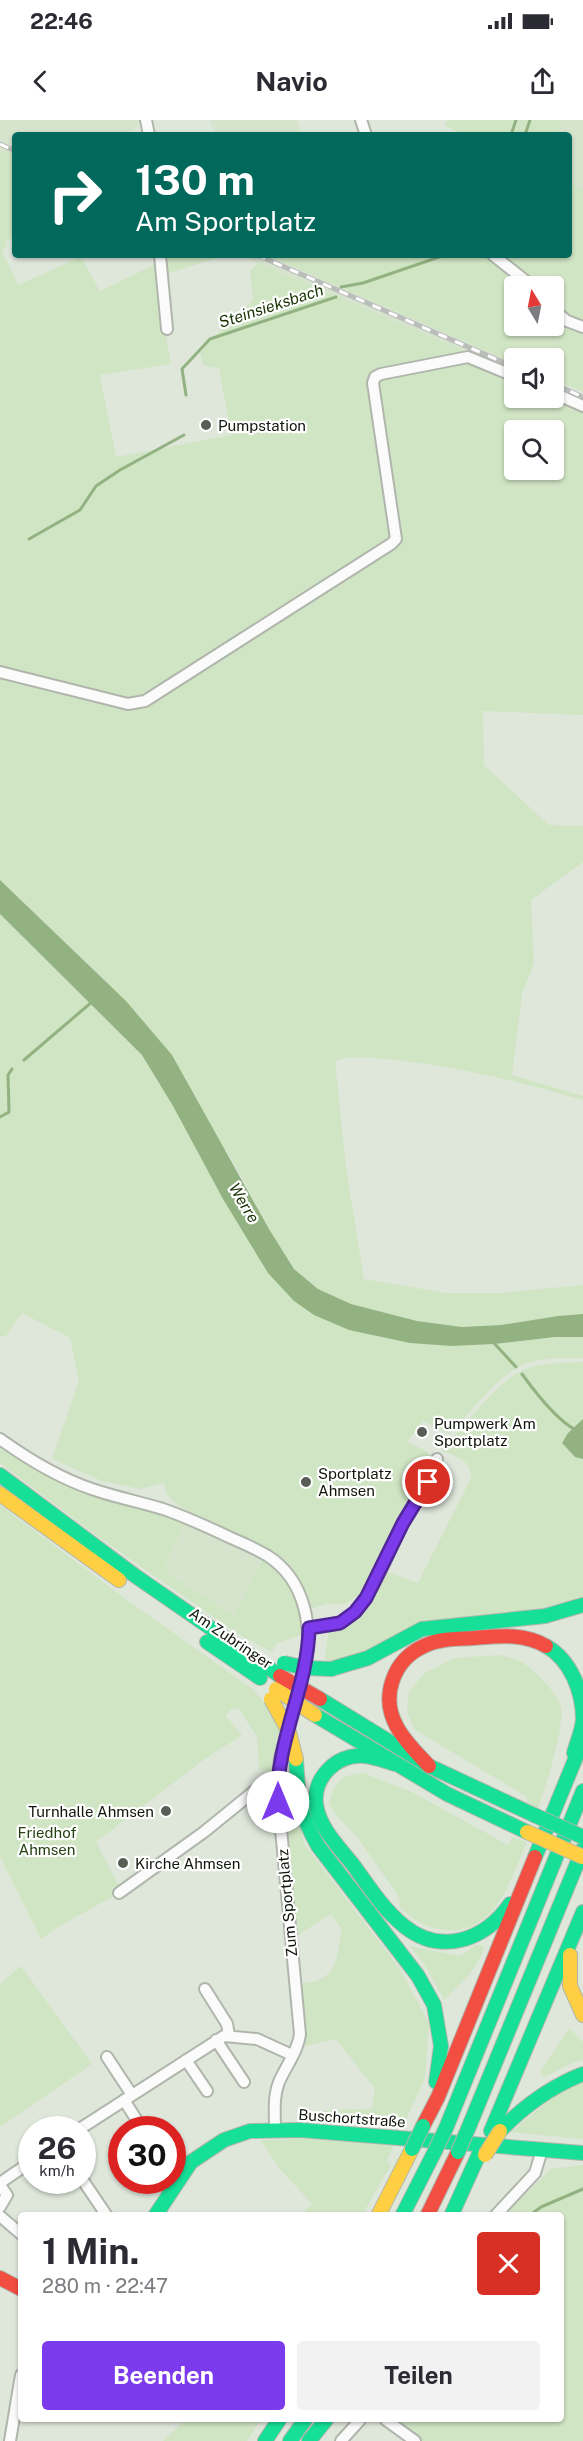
<!DOCTYPE html>
<html lang="de">
<head>
<meta charset="utf-8">
<style>
  body { margin:0; font-family:"Public Sans",sans-serif; background:#f2f2f3; color:#2b2b33; height:100vh; display:flex; flex-direction:column; font-size:22px; white-space:nowrap }
  * { box-sizing:border-box; margin:0 }
  p { font-size:20px; color:#7c7c81 }
  .icon { flex:none; width:33px; height:33px; fill:none; stroke:currentColor; stroke-width:2; stroke-linecap:round; stroke-linejoin:round }
  .map { position:relative; flex:1; overflow:hidden }
  .details { position:absolute; left:18px; top:2092px; width:546px; height:210px; display:flex; flex-direction:column; background:#fff; border-radius:6px; box-shadow:0 2px 4px #0004 }
  .details>* { flex:none }
  .banner { position:absolute; left:12px; top:12px; width:560px; height:126px; border-radius:6px; box-shadow:0 2px 4px #0004; background:#00695c; color:#fff; overflow:hidden }
  .needle { width:39px; rotate:350deg }
  .buttons { position:absolute; left:504px; top:156px; display:grid; gap:12px }
  .buttons a { display:grid; place-items:center; width:60px; height:60px; border-radius:6px; background:#fff; box-shadow:0 2px 4px #0004; font-size:30px }
  .speed { position:absolute; left:18px; top:1996px; display:flex; gap:12px; font-size:30px; font-weight:700; text-align:center }
  .speed>* { display:grid; place-content:center; width:78px; height:78px; border-radius:50%; background:#fff; box-shadow:0 2px 4px #0004; line-height:1 }
  .speed small { font-size:15px; font-weight:400 }
  .speed .limit { border:9px solid #d22; background:#fff; color:#111 }
  .pin { position:absolute; display:grid; place-items:center; width:51px; height:51px; color:#fff; margin:-26px; border:3px solid #fff; border-radius:50%; box-shadow:0 2px 6px #0007 }
  .me { position:absolute; width:66px; margin:-33px; rotate:0deg; stroke-linejoin:round; filter:drop-shadow(0 0 4px #0008) }
  .turn { display:flex; align-items:center; gap:21px; height:126px; padding:0 24px; font-size:27px }
  .turn .icon { width:78px; height:78px; stroke-width:2.5 }
  .turn b { display:block; font-size:42px; line-height:51px }
  .round { display:grid; place-items:center; flex:none; width:63px; height:63px; border-radius:6px; background:#f2f2f3 }
  .summary { display:flex; align-items:center; justify-content:space-between; height:102px; padding:0 24px }
  h1 { font-size:36px; font-weight:700; line-height:45px }
  .action { display:flex; gap:12px; margin-top:auto; padding:12px 24px }
  .action a { flex:1; height:69px; border-radius:6px; background:#7c3aed; color:#fff; font-size:24px; font-weight:700; line-height:69px; text-align:center }
  .action a+a { background:#f2f2f3; color:#2b2b33 }
  .status { display:flex; justify-content:space-between; align-items:center; height:42px; padding:0 30px; background:#fff; direction:ltr }
  .status svg { height:16px; fill:currentColor }
  header { display:flex; justify-content:space-between; align-items:center; height:78px; padding:0 24px; background:#fff; font-size:27px; font-weight:700 }
  .map>svg:first-child { display:block }
  .built { fill:#d6e4ce }
  .green { fill:#d0e5c4; fill-rule:evenodd }
  .water { fill:#93b281 }
  .lines { fill:none; stroke-linecap:round; stroke-linejoin:round }
  .stream { stroke:#93b281; stroke-width:3 }
  .street-casing { stroke:#b0b6ac; stroke-width:14 }
  .fast-casing { stroke:#b0b6ac; stroke-width:16 }
  .slow-casing { stroke:#b0b6ac; stroke-width:16 }
  .jam-casing { stroke:#b0b6ac; stroke-width:16 }
  .street { stroke:#fafbfa; stroke-width:10 }
  .fast { stroke:#16e098; stroke-width:14 }
  .slow { stroke:#ffcf43; stroke-width:14 }
  .jam { stroke:#f24e42; stroke-width:14 }
  .rail-casing { stroke:#bbbdbb; stroke-width:5 }
  .rail { stroke:#fff; stroke-width:3; stroke-dasharray:9; stroke-linecap:butt }
  .fast-bridge-casing { stroke:#b0b6ac; stroke-width:16; stroke-linecap:butt }
  .slow-bridge-casing { stroke:#b0b6ac; stroke-width:16; stroke-linecap:butt }
  .jam-bridge-casing { stroke:#b0b6ac; stroke-width:16; stroke-linecap:butt }
  .fast-bridge { stroke:#16e098; stroke-width:14 }
  .slow-bridge { stroke:#ffcf43; stroke-width:14 }
  .jam-bridge { stroke:#f24e42; stroke-width:14 }
  .route-casing { stroke:#51269a; stroke-width:15 }
  .route { stroke:#7c3aed; stroke-width:10 }
  .poi-dot { fill:#585e55; stroke:#fff; stroke-width:2 }
  .labels { text-anchor:middle; dominant-baseline:central; stroke-width:4.5; stroke-linejoin:round; paint-order:stroke }
  .poi-label { font-size:15px; fill:#10150d; stroke:#fff; text-anchor:start }
  .street-label { font-size:15px; fill:#10150d; stroke:#fff }
  .park-label { font-size:15px; fill:#254212; stroke:#fff }
  .water-label { font-size:16px; font-style:italic; fill:#193504; stroke:#fff }
</style>
</head>
<body>
<div class="status"><b>22:46</b><svg viewBox="0 0 49 12"><path d="M0 12V9h3v3zM5 12V6h3v6zM10 12V3h3v9zM15 12V0h3v12zM26 1h20v11H26zM47 4h2v5h-2z"/></svg></div>
<header><svg class="icon" aria-label="back" viewBox="0 0 24 24"><path d="M15 5l-7 7 7 7"/></svg>Navio<svg class="icon" aria-label="share" viewBox="0 0 24 24"><path d="M12 15V3M7 8l5-5 5 5M5 13v7h14v-7"/></svg></header>
<div class="map">
<svg width="583" height="2321" viewBox="0 0 583 2321">
  <rect width="100%" height="100%" fill="#dfe7db"/>
  <!-- built -->
  <path class="built" d="M0,0H138L139,6L123,15H15V37L0,31Z
    M210,0H297L302,15H215Z
    M561,0H583V71L569,63L568,15H557Z
    M239,135H267L514,243V252Z
    M186,1403L263,1439L235,1497L167,1453L166,1444Z"/>
  <!-- green -->
  <path class="green" d="M447,0H561L557,15H464L445,5Z
    M0,31L15,37V117L5,121L7,127L2,130L18,165L81,137L100,171L156,144L157,165L171,244L100,255L116,337L231,315L219,248L204,246L200,233L211,220L253,180L250,151L258,143L514,252V278H554L583,282V595L483,591L484,645L549,705L583,706V742L531,780L534,843L522,874L512,955L583,976V980C518,961 452,945 385,939C367,938 351,935 335,941L346,1048L364,1159L446,1173H501L583,1165V1194L558,1196L501,1205L462,1207L417,1201L351,1184L318,1169L294,1149L269,1109L234,1043L126,881L0,760ZM514,310H554V350H514Z
    M569,63L583,71V203L560,193L554,186V166H536L508,152L523,166H514V206H554V196L564,206L583,212V272L554,260V238H514V243L267,135H568Z
    M162,135H226L163,155Z
    M0,794L142,935L294,1181L494,1224L555,1217H583V1238C564,1238 539,1237 522,1245C496,1257 470,1293 450,1314L423,1301L407,1322L425,1330L431,1337L364,1472L345,1484H327L310,1489C303,1465 290,1444 269,1430C244,1413 185,1397 168,1376C165,1372 165,1367 164,1363L140,1369L102,1361L52,1339L79,1260L70,1218L22,1193L5,1217L0,1216Z
    M583,1242V1299L568,1313L562,1323L575,1337L583,1339V1477L330,1542L325,1538L329,1508C366,1493 363,1490 381,1455L391,1453L418,1463L471,1358C472,1340 457,1337 442,1331C461,1310 499,1259 524,1250C542,1242 564,1243 583,1242Z
    M0,1326C58,1366 119,1383 186,1403L166,1444L167,1453L235,1496L263,1439C292,1462 299,1479 302,1515L277,1523L272,1532L238,1514L97,1416L0,1343Z
    M0,1385L123,1477L254,1570L265,1584L283,1614L271,1652L259,1649L257,1617L239,1589L233,1588L225,1595L242,1615L202,1641L96,1722L119,1766V1773L58,1807L41,1819L0,1737Z
    M500,1535C506,1537 513,1538 518,1540C532,1547 558,1573 561,1588C565,1603 545,1672 538,1688L527,1682V1677L415,1610L407,1592L409,1571L425,1553L454,1538Z
    M363,1653L412,1672L508,1725L513,1717L527,1722C512,1756 497,1809 454,1810C431,1811 417,1803 400,1788L399,1777L358,1718L336,1695L329,1683C336,1661 339,1655 363,1653Z
    M290,1667L305,1725L400,1849L429,1903L425,1958L404,2004L305,1995L329,1990L372,1989L375,1969L336,1919L305,1926L300,1864C339,1860 335,1842 342,1809L331,1794L295,1817L283,1676Z
    M476,1825L484,1826C481,1847 458,1866 444,1880L426,1847L410,1826L460,1836Z
    M21,1846L92,1944L0,2007V1864Z
    M569,1908L583,1922V1940L572,1943L544,1957L540,1952Z
    M583,1963V2019L511,2012L558,1972Z
    M306,2019L394,2025L387,2041L391,2045L362,2095H300L312,2084L280,2049L260,2020Z
    M583,2045V2321H419L390,2300H561V2096L504,2095L551,2049Z
    M181,2300H261L247,2321H163L183,2302Z"/>
  <!-- water -->
  <path class="water" d="M0,760L126,881L172,935L269,1109L294,1149L318,1169L351,1184L417,1201L462,1207L501,1205L558,1196L583,1194V1217H555L494,1224L452,1226L410,1223L349,1210L314,1195L294,1181L268,1153L223,1079L173,986L142,935L0,794Z
    M583,1299V1339L575,1337L562,1323L568,1313Z"/>
  <g class="lines">
    <!-- stream -->
    <path class="stream" d="M511,15L516,0
      M525,15L530,0
      M341,167L363,163L445,135
      M186,275L182,249L210,219L336,177
      M29,419L80,390L96,366L120,350L184,315
      M24,940L93,881
      M0,997L9,992L8,955L12,949
      M493,1222L516,1247
      M522,1254C535,1272 561,1307 583,1313
      M529,2096L541,2087L583,2069"/>
    <!-- street casing -->
    <g class="street-casing">
      <path id="street" d="M146,0L149,15
        M361,0L366,15
        M160,135L167,209
        M493,135L532,166
        M554,190L567,201L583,207
        M554,273L583,286
        M0,552L128,584L145,581L391,424L396,419L373,263L375,257L381,254L468,237L514,256
        M0,1319C28,1339 59,1358 92,1369C115,1377 140,1382 163,1389C186,1397 208,1407 231,1418C243,1423 256,1429 268,1436C306,1461 314,1509 304,1551
        M309,1508C323,1506 338,1506 349,1497C370,1482 390,1430 402,1405C414,1383 427,1363 437,1339
        M119,1773L204,1712L257,1669L277,1666
        M205,1869L227,1904L229,1915
        M216,1920L244,1962
        M107,1937L132,1975
        M186,1940L207,1971
        M124,1980L143,2010
        M275,2009C275,1993 273,1977 279,1962C286,1946 298,1931 300,1914L277,1666L280,1638L296,1580
        M78,2010L224,1916L257,1919L292,1935
        M82,2059L107,2096
        M0,2063L32,2041
        M0,2065L7,2075L0,2087
        M0,2096L21,2114
        M495,2096L535,2053L542,2030
        M386,2300L415,2321
        M10,2321L21,2255
        M341,2321L360,2300"/>
    </g>
    <!-- fast casing -->
    <g class="fast-casing">
      <path id="fast" d="M0,1355L134,1455L280,1556
        M207,1522L260,1558
        M546,1526C571,1540 583,1572 583,1600C582,1611 577,1622 574,1633
        M331,1549L368,1538L422,1509L545,1496L583,1485
        M320,1579L429,1646L534,1695
        M315,1595L447,1674L527,1712
        M296,1639C298,1676 299,1693 318,1726L418,1856L434,1885L441,1926L436,1962
        M395,1644C385,1641 375,1637 364,1636C337,1634 313,1657 316,1684C319,1708 340,1728 354,1746C369,1767 384,1790 404,1806C441,1836 485,1820 510,1784
        M535,1737L583,1620
        M446,2008L583,1671
        M468,2009L583,1729
        M491,2011L583,1792
        M500,2011C524,1986 550,1967 583,1954
        M155,2096L191,2042L224,2020L250,2011L300,2010L583,2033
        M402,2096L435,2031
        M451,2096L479,2034
        M265,2321L279,2300
        M290,2321L305,2300
        M309,2321L326,2300"/>
    </g>
    <!-- slow casing -->
    <g class="slow-casing">
      <path id="slow" d="M0,1374L119,1460
        M570,1835V1866L583,1895
        M378,2096L412,2029"/>
    </g>
    <!-- jam casing -->
    <g class="jam-casing">
      <path id="jam" d="M429,1646C418,1634 405,1622 397,1607C380,1577 393,1540 424,1526C440,1518 458,1519 474,1518C500,1516 523,1513 546,1526
        M423,2006L438,1977L535,1737
        M427,2096L458,2032
        M0,2158L21,2169"/>
    </g>
    <!-- street -->
    <use href="#street" class="street"/>
    <!-- fast -->
    <use href="#fast" class="fast"/>
    <!-- slow -->
    <use href="#slow" class="slow"/>
    <!-- jam -->
    <use href="#jam" class="jam"/>
    <!-- rail casing -->
    <g class="rail-casing">
      <path id="rail" d="M0,24L15,31
        M257,135L514,247
        M554,264L583,277"/>
    </g>
    <!-- rail -->
    <use href="#rail" class="rail"/>
    <!-- fast-bridge casing -->
    <g class="fast-bridge-casing">
      <path id="fast-bridge" d="M284,1543L306,1548L331,1549
        M534,1695L583,1717
        M412,2029L423,2006
        M435,2031L446,2008
        M458,2032L468,2009"/>
    </g>
    <!-- slow-bridge casing -->
    <g class="slow-bridge-casing">
      <path id="slow-bridge" d="M276,1569L315,1595
        M271,1579L289,1612L296,1639
        M527,1712L583,1737
        M485,2035L500,2011"/>
    </g>
    <!-- jam-bridge casing -->
    <g class="jam-bridge-casing">
      <path id="jam-bridge" d="M280,1556L320,1579"/>
    </g>
    <!-- fast-bridge -->
    <use href="#fast-bridge" class="fast-bridge"/>
    <!-- slow-bridge -->
    <use href="#slow-bridge" class="slow-bridge"/>
    <!-- jam-bridge -->
    <use href="#jam-bridge" class="jam-bridge"/>
  </g>
  <g class="lines">
    <!-- route casing -->
    <g class="route-casing">
      <path id="route" d="M278,1682C275,1622 308,1568 309,1508L340,1503L355,1492L366,1478L403,1403L428,1362"/>
    </g>
    <!-- route -->
    <use href="#route" class="route"/>
  </g>
  <!-- markers -->
  <g class="poi-dot">
    <circle cx="206" cy="305" r="6"/>
    <circle cx="422" cy="1312" r="6"/>
    <circle cx="306" cy="1362" r="6"/>
    <circle cx="166" cy="1691" r="6"/>
    <circle cx="123" cy="1743" r="6"/>
  </g>
  <g class="labels">
    <!-- poi labels -->
    <g class="poi-label">
      <text x="218" y="305">Pumpstation</text>
      <text x="434" y="1303">Pumpwerk Am<tspan x="434" dy="17">Sportplatz</tspan></text>
      <text x="318" y="1353">Sportplatz<tspan x="318" dy="17">Ahmsen</tspan></text>
      <text x="154" y="1691" text-anchor="end">Turnhalle Ahmsen</text>
      <text x="135" y="1743">Kirche Ahmsen</text>
    </g>
    <!-- street labels -->
    <g class="street-label">
      <text transform="translate(231 1518) rotate(34)">Am Zubringer</text>
      <text transform="translate(287 1783) rotate(-95)">Zum Sportplatz</text>
      <text transform="translate(352 1998) rotate(4)">Buschortstraße</text>
    </g>
    <!-- park labels -->
    <g class="park-label">
      <text x="47" y="1712">Friedhof<tspan x="47" dy="17">Ahmsen</tspan></text>
    </g>
    <!-- water labels -->
    <g class="water-label">
      <text transform="translate(271 186) rotate(-18)">Steinsieksbach</text>
      <text transform="translate(244 1083) rotate(59)">Werre</text>
    </g>
  </g>
</svg>
<div class="buttons">
<a><svg class="needle" viewBox="-14 -14 28 28"><path d="M0-13l5 13h-10z" fill="#e53935"/><path d="M0 13l5-13h-10z" fill="#7c7c81"/></svg></a>
<a><svg class="icon" aria-label="sound" viewBox="0 0 24 24"><path d="M4 9h4l5-4v14l-5-4H4zM17 9q2 3 0 6"/></svg></a>
<a><svg class="icon" aria-label="search" viewBox="0 0 24 24"><circle cx="10" cy="10" r="6"/><path d="M15 15l6 6"/></svg></a>
</div>
<div class="speed"><div>26<small>km/h</small></div><div class="limit">30</div></div>
<div class="pin" style="left:428px;top:1362px;background:#d93025"><svg class="icon" aria-label="arrive" viewBox="0 0 24 24"><path d="M6 21V4h12l-3 4 3 4H6"/></svg></div>
<svg class="me" style="left:278px;top:1682px" viewBox="-20 -20 40 40"><circle r="19" fill="#fff"/><path d="M0-13L10 11 0 6-10 11z" fill="#7c3aed"/></svg>
<div class="banner">
<div class="turn"><svg class="icon" aria-label="right" viewBox="0 0 24 24"><path d="M7 20v-9h11M14 6l5 5-5 5"/></svg><div><b>130 m</b>Am Sportplatz</div></div>
</div>
<section class="details">
<div class="summary"><div><h1>1 Min.</h1><p>280 m · 22:47</p></div><a class="round" style="background:#d93025;color:#fff"><svg class="icon" aria-label="close" viewBox="0 0 24 24"><path d="M6 6l12 12M18 6L6 18"/></svg></a></div>
<div class="action"><a>Beenden</a><a>Teilen</a></div>
</section>
</div>
</body>
</html>
